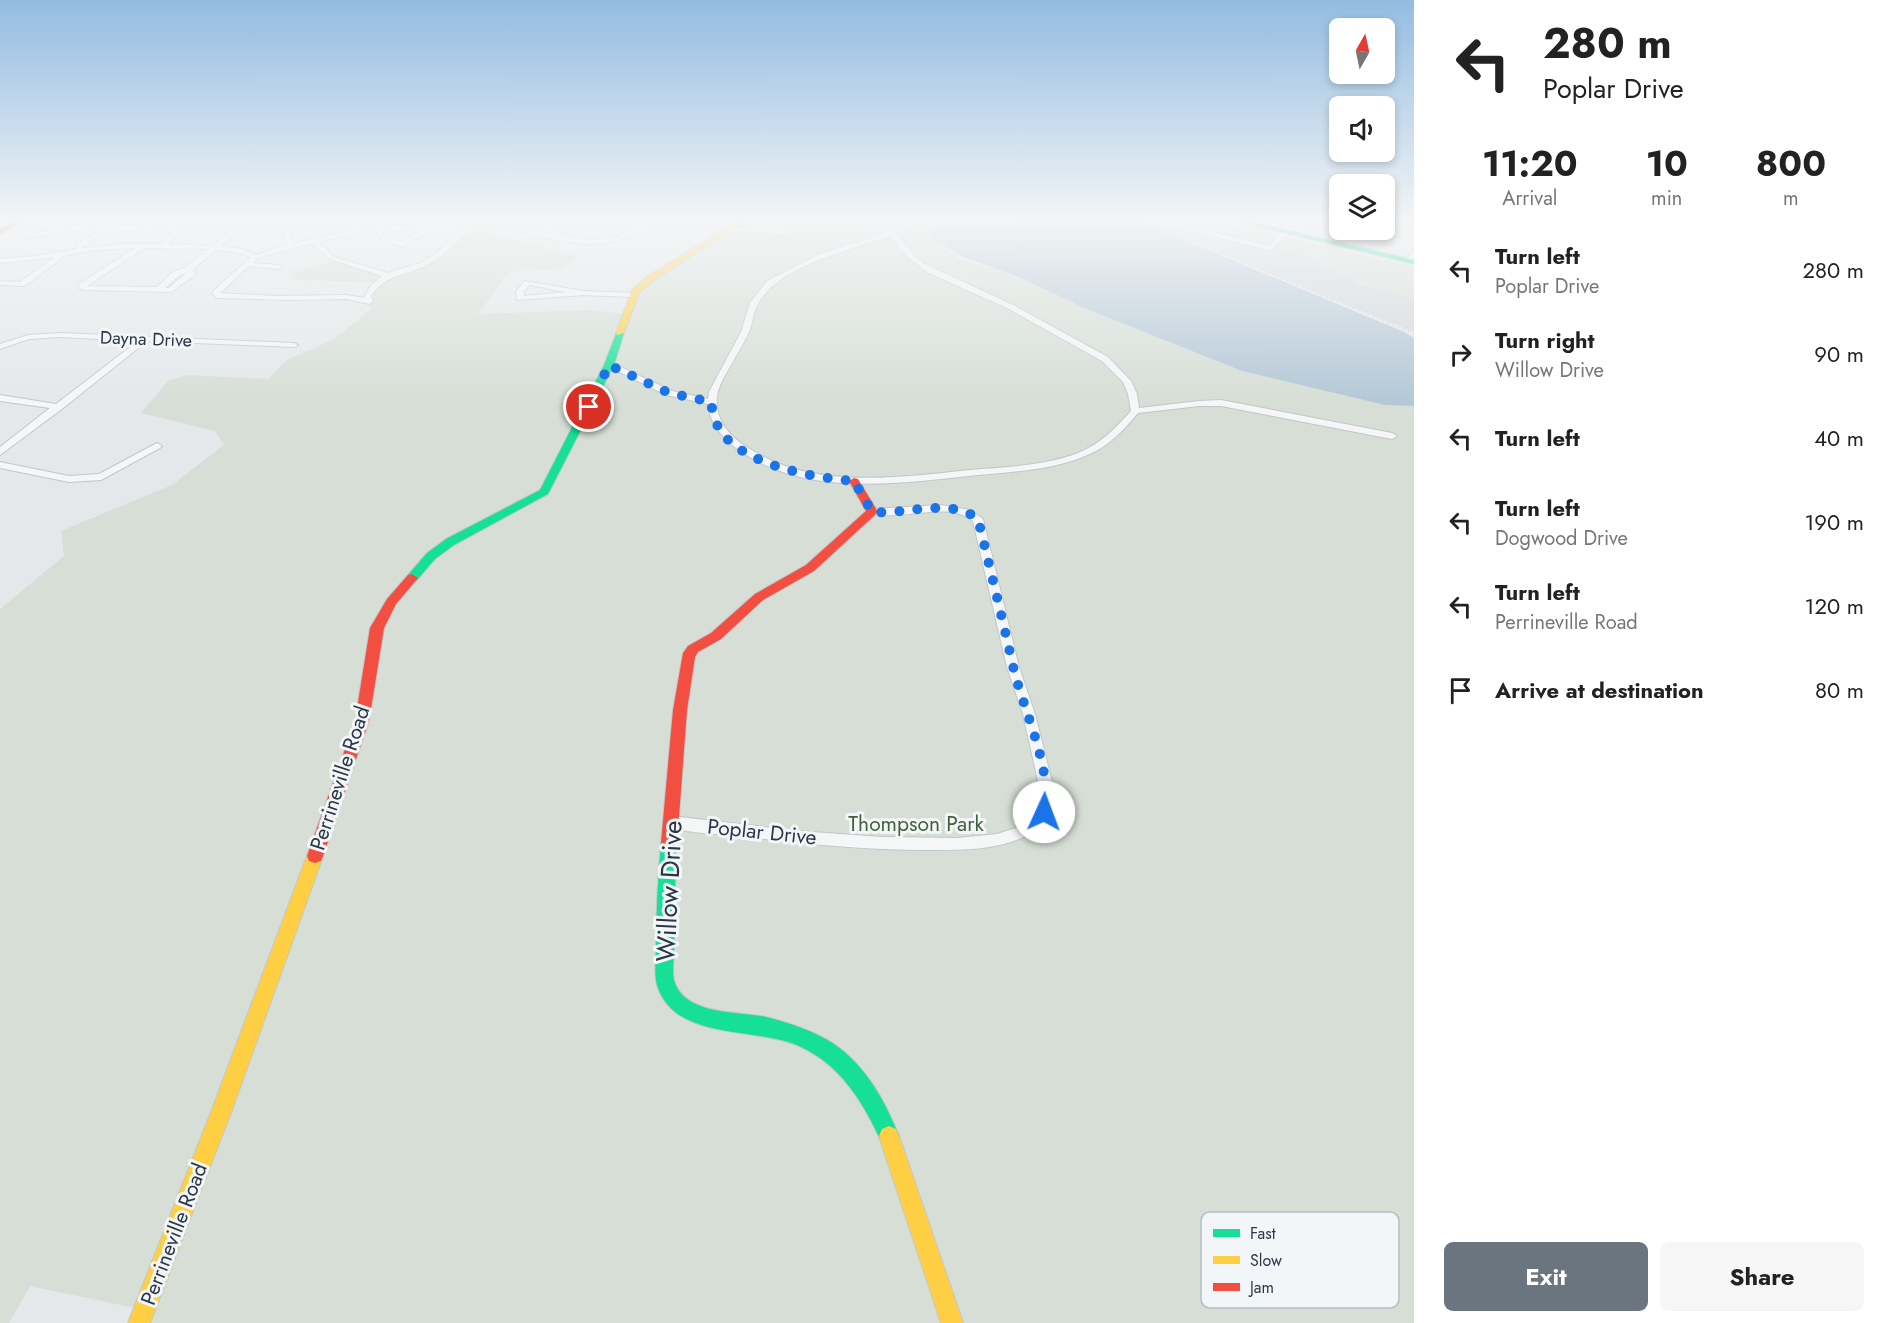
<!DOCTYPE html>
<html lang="en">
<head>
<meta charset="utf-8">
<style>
  body { margin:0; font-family:Jost,sans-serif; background:#f6f6f6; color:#222; height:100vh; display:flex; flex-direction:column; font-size:22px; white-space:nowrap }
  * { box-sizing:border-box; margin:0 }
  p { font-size:20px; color:#767676 }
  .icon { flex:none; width:33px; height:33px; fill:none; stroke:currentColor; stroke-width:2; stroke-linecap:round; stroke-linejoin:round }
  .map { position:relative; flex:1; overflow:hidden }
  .details { display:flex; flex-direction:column; background:#fff; width:480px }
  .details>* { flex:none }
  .guide { background:#fff; color:#222; overflow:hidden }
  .needle { width:39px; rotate:9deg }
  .buttons { position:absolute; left:1329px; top:18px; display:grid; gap:12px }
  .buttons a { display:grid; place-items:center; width:66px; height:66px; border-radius:9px; background:#fff; box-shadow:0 3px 9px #0003; font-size:30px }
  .pin { position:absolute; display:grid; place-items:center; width:51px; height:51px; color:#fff; margin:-26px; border:3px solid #fff; border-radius:50%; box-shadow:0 2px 6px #0007 }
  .me { position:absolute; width:66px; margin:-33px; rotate:2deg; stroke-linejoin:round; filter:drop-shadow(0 0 4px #0008) }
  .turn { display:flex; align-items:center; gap:21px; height:126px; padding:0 30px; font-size:27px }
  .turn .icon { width:78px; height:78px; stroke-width:2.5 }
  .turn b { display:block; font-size:42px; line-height:51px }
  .eta { display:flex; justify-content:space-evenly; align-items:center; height:102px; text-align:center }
  .eta b { font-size:36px; font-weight:700; line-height:42px }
  .button { display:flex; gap:12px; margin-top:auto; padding:12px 30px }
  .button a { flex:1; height:69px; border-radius:9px; background:#6b757f; color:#fff; font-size:24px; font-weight:700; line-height:69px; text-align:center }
  .button a+a { background:#f6f6f6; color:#222 }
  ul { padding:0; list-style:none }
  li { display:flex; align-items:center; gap:18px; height:84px; padding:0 30px }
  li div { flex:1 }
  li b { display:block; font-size:22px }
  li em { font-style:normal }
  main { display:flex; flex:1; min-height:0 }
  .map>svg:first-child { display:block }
  .built { fill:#d3d8dd }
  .green { fill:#d6ded5 }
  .water { fill:#b3c7d6 }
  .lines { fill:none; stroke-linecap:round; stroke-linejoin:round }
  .street-casing { stroke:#c3c6c8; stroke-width:2 }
  .fast-casing { stroke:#c3c6c8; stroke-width:2 }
  .slow-casing { stroke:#c3c6c8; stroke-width:2 }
  .jam-casing { stroke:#c3c6c8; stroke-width:2 }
  .street { fill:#f5f6f7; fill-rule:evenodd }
  .fast { fill:#16e098; fill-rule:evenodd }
  .slow { fill:#ffcf43; fill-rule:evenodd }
  .jam { fill:#f24e42; fill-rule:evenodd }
  .rail { stroke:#ced0d2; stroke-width:1.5; stroke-dasharray:1.5 4; stroke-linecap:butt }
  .route { stroke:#1a73e8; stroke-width:10; stroke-dasharray:0 18 }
  .labels { text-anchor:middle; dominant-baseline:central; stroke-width:6; stroke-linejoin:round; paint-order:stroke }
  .far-street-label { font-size:18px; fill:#2a3745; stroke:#f3f6f9 }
  .street-label { font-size:21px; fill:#2a3745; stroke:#f3f6f9 }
  .park-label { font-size:21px; fill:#436137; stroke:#f3f6f9 }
  .near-street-label { font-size:26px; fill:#2a3745; stroke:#f3f6f9 }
  .key { fill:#f3f6f9; stroke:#b7bdc3; stroke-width:1.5 }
  .key-label { font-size:16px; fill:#2a3745 }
</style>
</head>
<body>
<main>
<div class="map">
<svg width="1414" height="1323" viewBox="0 0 1414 1323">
  <rect width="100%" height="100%" fill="#e5e8ea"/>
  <!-- built -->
  <path class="built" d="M1151,221H1198L1191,229L1304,254L1341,274L1357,279L1355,283L1414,298V332L1147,224Z"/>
  <!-- green -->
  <path class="green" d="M192,221H453L190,223Z
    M476,221H535L514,226L507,224L486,233L580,257L556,271L525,268L508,273L478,314L590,310L627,314L634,295L730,229L791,235L790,221H944L935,226L928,235L958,258L1019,277L1084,308L1242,371L1385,405L1414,406V1323H140L145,1310L30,1286L9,1323H0V609L64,556L61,531L172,485L224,445L215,431L141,413L169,380L188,375L268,379L286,360L333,340L371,309L365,300L377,282L293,280L289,272L335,261L388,276L417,269Z
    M1198,221H1219L1414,267V298L1355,282L1357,279L1341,274L1304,254L1190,230Z"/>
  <!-- water -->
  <path class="water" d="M944,221H1139L1404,332L1414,338V406L1385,405L1242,371L1084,308L1019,277L960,256L928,235L935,226Z"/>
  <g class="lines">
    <!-- street casing -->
    <g class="street-casing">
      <path id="street" d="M160,221H181L169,224L176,233L169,244L213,246L231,232L233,233V235L221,246L242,249L256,255L289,244L284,239L286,232L289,230L292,232L290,239L295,243L377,225H402L460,231L470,221H477C463,237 446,255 427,265C404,277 387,273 371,296L373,302L369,304L347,299L287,300L217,298L212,293L213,291L251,257L235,252L216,250L192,270L196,273L195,275L171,292L84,290L79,288V284L135,248L96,250L63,256L62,258L25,286L0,285V281L20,282L55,257L0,263V259L36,256L77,249L76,245L99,230H64L38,237L21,235V233L32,225L136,226ZM163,225L170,233L162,244H122L83,248L82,247L108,230H136ZM35,228L52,229L38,233L29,232ZM375,229L379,238L402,247L428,232L457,234L436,253L423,262L388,273L334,257L318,242ZM381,229L420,231L401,242L384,236ZM312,243L330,259L382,276L371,285L364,298L347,295L276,296L220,293L249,266L278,269L282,267L278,265L253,263L258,258ZM144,248L208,249L184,268L174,271L157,287L87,286ZM186,273L169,288H165L180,275Z
        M649,221H657C634,239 603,247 574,243C555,240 539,235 519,239L516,237C539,224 570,241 596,240C615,239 632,230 649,221Z
        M913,221H921L895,233L914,256L923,263L1015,306L1108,357L1131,381L1137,394L1139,408L1199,401L1221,400L1392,433L1397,436L1392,439L1221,406H1199L1138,413C1123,431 1107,448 1085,456C1049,471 1008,472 969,476C892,484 802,497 736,448C721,437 710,423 708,404L666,395L605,365L612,363L672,391L708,399L709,392L741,332L750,303L767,281L820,254L880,235ZM890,235L909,258L927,272L1009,309L1102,361L1123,382L1128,394L1131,411C1116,428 1099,445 1078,453C1044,466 1006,467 970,470C894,478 807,491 741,443C726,432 715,417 717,397C718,384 730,368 736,356C740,349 745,341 749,332C753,323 753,311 759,302C783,263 850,252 890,235Z
        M1153,221H1164L1269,246L1292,221H1298L1287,235L1270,250Z
        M1308,221H1320L1340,225V229Z
        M730,227L784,230L787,232L784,234L728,230V228Z
        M1414,250V257L1411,261L1406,262L1405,261Z
        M525,281L583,291L634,293L638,295L634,297L583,295L517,300L516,291ZM530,285L566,292L524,296V291Z
        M60,333L294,343L298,345L294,347L147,341L62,409L0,455V447L50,408L0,401V395L56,404L138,341L60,337L29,339L0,349V344L28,335Z
        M157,443L162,446L160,448L101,480L69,482L0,468V462L69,476L99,474Z
        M941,505L970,510L983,519L1019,667L1035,714L1054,790C1052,811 1044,828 1024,837C990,852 952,850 916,850C857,849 798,843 739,836C716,833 689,834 667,826L665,822L667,818L672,816L798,831L882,837L958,838L997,834L1016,828L1034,815L1039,803L1040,790L1023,714L1007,667L973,521C966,516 960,513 951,512C932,509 879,521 867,512L872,509Z"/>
    </g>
    <!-- fast casing -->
    <g class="fast-casing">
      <path id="fast" d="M1235,221H1248L1414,260V264Z
        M617,331L624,333L614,365L548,494L454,545L435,559L416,581H408L406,578L408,575L427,553L446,539L540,490L604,365Z
        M669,836L675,838L677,843C675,878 674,913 674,948C674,958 672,971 674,980C684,1016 739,1011 766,1017C790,1023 814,1031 834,1044C866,1066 885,1101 899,1136L896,1143L889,1146L882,1143C864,1104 842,1066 801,1047C758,1026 674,1042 657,985C654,974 656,960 656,948C656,913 658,878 661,843L663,838Z"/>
    </g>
    <!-- slow casing -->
    <g class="slow-casing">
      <path id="slow" d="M738,221H747L654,280L639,293L624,333L617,335L616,333L632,290L648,276Z
        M315,849L321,851L323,856L233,1107L150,1323H128L213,1107L307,856L309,851Z
        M889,1126L896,1129L899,1136L963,1323H941L879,1136L882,1129Z"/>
    </g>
    <!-- jam casing -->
    <g class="jam-casing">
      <path id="jam" d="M14,221H23L0,234V229Z
        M854,478L858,479L878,512L876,514L814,571L763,600L721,639L698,652L695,657L687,710L677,843L675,848L669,850L663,848L661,843L673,710L683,653L688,646L711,633L755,594L806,565L866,511L849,481Z
        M412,574L418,578L396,604L384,628L369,721L323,856L321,861L315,863L309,861L307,856L355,721L370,628L387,599L408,575Z"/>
    </g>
    <!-- street -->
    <use href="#street" class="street"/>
    <!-- fast -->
    <use href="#fast" class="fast"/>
    <!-- slow -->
    <use href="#slow" class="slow"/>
    <!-- jam -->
    <use href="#jam" class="jam"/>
    <!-- rail -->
    <path class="rail" d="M1144,221L1414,334"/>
  </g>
  <!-- sky -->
  <linearGradient id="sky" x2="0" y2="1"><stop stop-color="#93bce1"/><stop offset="0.54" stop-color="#f3f5f6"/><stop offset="1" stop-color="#f3f5f6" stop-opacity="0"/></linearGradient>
  <rect width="1414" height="406" fill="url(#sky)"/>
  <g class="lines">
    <!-- route -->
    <path class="route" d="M589,407L609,365L669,393L711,402C712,410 715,421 719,429C742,465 814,478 854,481L872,512C905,515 950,497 978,519C990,568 1002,617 1013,666C1022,707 1054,771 1044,812"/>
  </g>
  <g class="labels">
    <!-- far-street labels -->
    <g class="far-street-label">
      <text transform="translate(146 339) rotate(2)">Dayna Drive</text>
    </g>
    <!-- street labels -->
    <g class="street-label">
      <text transform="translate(340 778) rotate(-72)">Perrineville Road</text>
      <text transform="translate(762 832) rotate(6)">Poplar Drive</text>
      <text transform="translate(174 1234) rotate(-69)">Perrineville Road</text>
    </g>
    <!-- park labels -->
    <g class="park-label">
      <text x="916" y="824">Thompson Park</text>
    </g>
    <!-- near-street labels -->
    <g class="near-street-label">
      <text transform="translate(669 891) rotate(-87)">Willow Drive</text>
    </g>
  </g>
  <!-- legend -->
  <rect x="1201" y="1212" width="198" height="96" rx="9" class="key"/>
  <rect x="1213" y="1229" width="27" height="8" fill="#16e098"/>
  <rect x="1213" y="1256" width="27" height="8" fill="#ffcf43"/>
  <rect x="1213" y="1283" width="27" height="8" fill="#f24e42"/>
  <g class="key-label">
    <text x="1250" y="1239">Fast</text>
    <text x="1250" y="1266">Slow</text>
    <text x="1250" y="1293">Jam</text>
  </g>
</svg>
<div class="buttons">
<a><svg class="needle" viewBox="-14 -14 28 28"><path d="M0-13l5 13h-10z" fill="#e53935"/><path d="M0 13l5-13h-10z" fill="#767676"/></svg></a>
<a><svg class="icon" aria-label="sound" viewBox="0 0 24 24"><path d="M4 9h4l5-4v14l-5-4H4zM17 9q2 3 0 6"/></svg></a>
<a><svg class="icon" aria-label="layers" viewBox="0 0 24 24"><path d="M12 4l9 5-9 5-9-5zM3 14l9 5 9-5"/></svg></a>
</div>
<div class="pin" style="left:589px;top:407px;background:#d93025"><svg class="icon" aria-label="arrive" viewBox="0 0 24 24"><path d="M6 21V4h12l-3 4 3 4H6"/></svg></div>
<svg class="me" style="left:1044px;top:812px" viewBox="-20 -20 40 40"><circle r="19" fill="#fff"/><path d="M0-13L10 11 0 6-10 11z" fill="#1a73e8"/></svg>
</div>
<section class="details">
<div class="guide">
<div class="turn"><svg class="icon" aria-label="left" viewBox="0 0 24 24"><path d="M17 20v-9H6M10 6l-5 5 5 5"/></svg><div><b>280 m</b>Poplar Drive</div></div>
</div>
<div class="eta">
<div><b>11:20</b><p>Arrival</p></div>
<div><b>10</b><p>min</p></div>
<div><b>800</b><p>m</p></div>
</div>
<ul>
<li><svg class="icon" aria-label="left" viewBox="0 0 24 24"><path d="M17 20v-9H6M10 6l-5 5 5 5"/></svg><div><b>Turn left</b><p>Poplar Drive</p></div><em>280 m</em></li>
<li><svg class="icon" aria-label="right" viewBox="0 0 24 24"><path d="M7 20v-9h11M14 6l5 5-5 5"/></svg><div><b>Turn right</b><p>Willow Drive</p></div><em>90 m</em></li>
<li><svg class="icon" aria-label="left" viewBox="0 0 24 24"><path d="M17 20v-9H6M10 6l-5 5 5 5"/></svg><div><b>Turn left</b></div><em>40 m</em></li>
<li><svg class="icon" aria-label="left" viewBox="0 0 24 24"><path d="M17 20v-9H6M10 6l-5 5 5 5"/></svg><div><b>Turn left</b><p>Dogwood Drive</p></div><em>190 m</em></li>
<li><svg class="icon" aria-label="left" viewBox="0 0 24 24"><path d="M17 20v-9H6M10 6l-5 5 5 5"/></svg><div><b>Turn left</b><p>Perrineville Road</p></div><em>120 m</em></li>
<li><svg class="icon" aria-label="arrive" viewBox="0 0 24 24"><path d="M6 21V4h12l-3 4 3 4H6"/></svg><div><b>Arrive at destination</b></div><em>80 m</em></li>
</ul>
<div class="button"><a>Exit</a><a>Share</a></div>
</section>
</main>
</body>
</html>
